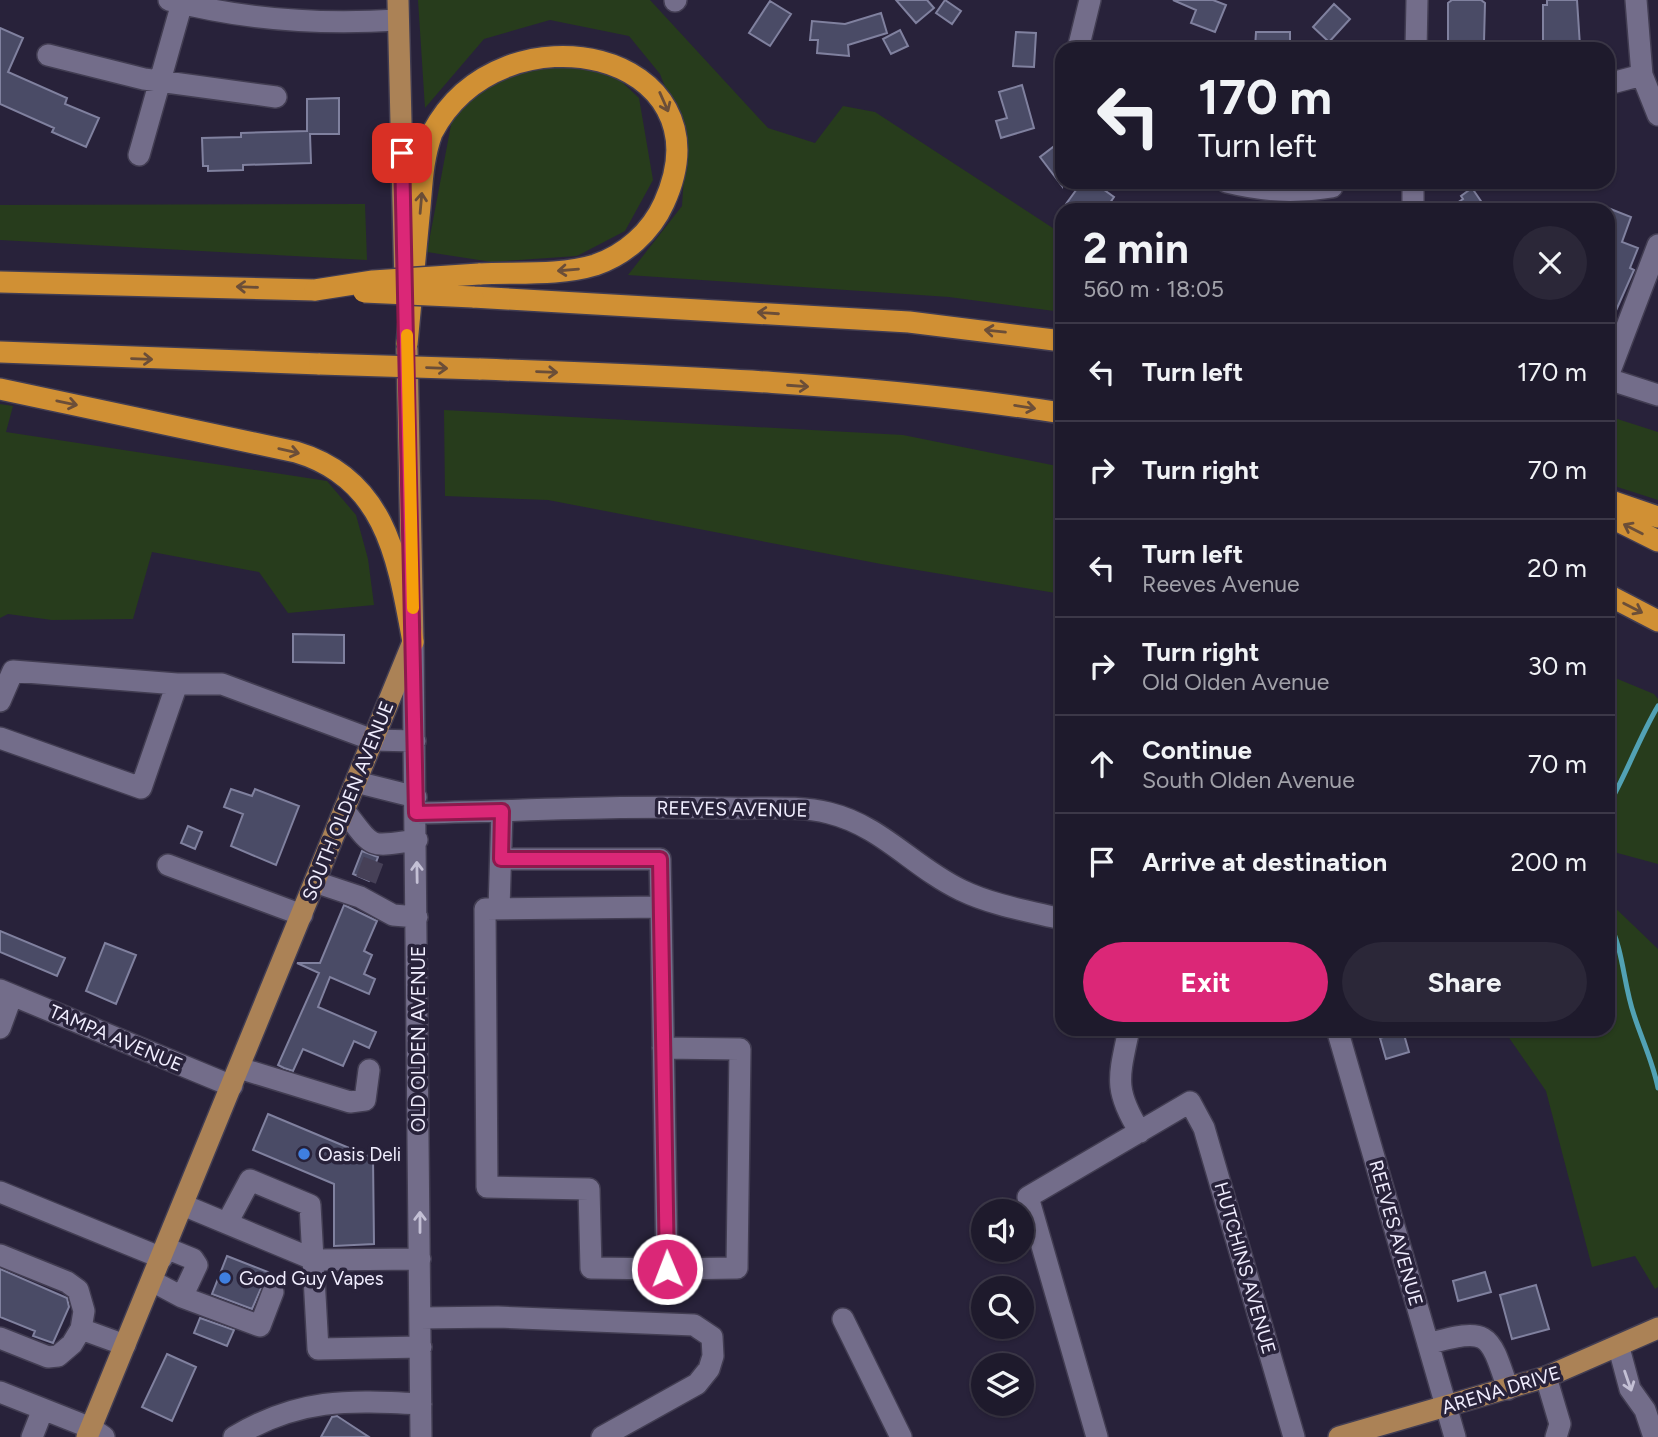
<!DOCTYPE html>
<html lang="en">
<head>
<meta charset="utf-8">
<style>
  body { margin:0; font-family:Figtree,sans-serif; background:#2b2738; color:#f1f3f6; height:100vh; display:flex; flex-direction:column; font-size:26px; white-space:nowrap }
  * { box-sizing:border-box; margin:0 }
  p { font-size:23px; color:#a1a1a9 }
  .icon { flex:none; width:38px; height:38px; fill:none; stroke:currentColor; stroke-width:2; stroke-linecap:round; stroke-linejoin:round }
  .map { position:relative; flex:1; overflow:hidden }
  .sheet { position:absolute; left:1055px; top:203px; width:560px; height:833px; display:flex; flex-direction:column; background:#1e1a2c; border-radius:21px; box-shadow:0 2px 5px #0004,0 0 0 2px #3c3848 }
  .sheet>* { flex:none }
  .banner { position:absolute; left:1055px; top:42px; width:560px; height:147px; border-radius:21px; box-shadow:0 2px 5px #0004,0 0 0 2px #3c3848; background:#1e1a2c; color:#f1f3f6; overflow:hidden }
  .fabs { position:absolute; left:971px; top:1199px; display:grid; gap:14px }
  .fabs a { display:grid; place-items:center; width:63px; height:63px; border-radius:50%; background:#1e1a2c; box-shadow:0 2px 5px #0004,0 0 0 2px #3c3848; font-size:35px }
  .pin { position:absolute; display:grid; place-items:center; width:60px; height:60px; color:#fff; margin:-30px; border-radius:14px; box-shadow:0 4px 10px #0006 }
  .me { position:absolute; width:77px; margin:-38px; rotate:359deg; stroke-linejoin:round; filter:drop-shadow(0 0 5px #0008) }
  .turn { display:flex; align-items:center; gap:24px; height:147px; padding:0 28px; font-size:32px }
  .turn .icon { width:91px; height:91px; stroke-width:2.5 }
  .turn b { display:block; font-size:49px; line-height:60px }
  .round { display:grid; place-items:center; flex:none; width:74px; height:74px; border-radius:37px; background:#2b2738 }
  .head { display:flex; align-items:center; justify-content:space-between; height:119px; padding:0 28px }
  h1 { font-size:42px; font-weight:700; line-height:52px }
  .primary-button { display:flex; gap:14px; margin-top:auto; padding:14px 28px }
  .primary-button a { flex:1; height:80px; border-radius:42px; background:#db2777; color:#fff; font-size:28px; font-weight:700; line-height:80px; text-align:center }
  .primary-button a+a { background:#2b2738; color:#f1f3f6 }
  ul { padding:0; list-style:none }
  li { display:flex; align-items:center; gap:21px; height:98px; padding:0 28px; border-top:2px solid #3c3848 }
  li div { flex:1 }
  li b { display:block; font-size:26px }
  li em { font-style:normal }
  .map>svg:first-child { display:block }
  .green { fill:#273c1c }
  .lines { fill:none; stroke-linecap:round; stroke-linejoin:round }
  .stream { stroke:#52a2b5; stroke-width:5 }
  .building { fill:#4a4b66; stroke:#80819f; stroke-width:2 }
  .minor-tunnel { stroke:#464057; stroke-width:21; stroke-dasharray:21 10; stroke-linecap:butt }
  .minor-casing { stroke:#423d52; stroke-width:24 }
  .major-casing { stroke:#423d52; stroke-width:24 }
  .highway-casing { stroke:#423d52; stroke-width:24 }
  .minor { stroke:#736d8a; stroke-width:21 }
  .major { stroke:#ab8256; stroke-width:21 }
  .highway { stroke:#d09034; stroke-width:21 }
  .highway-bridge-casing { stroke:#423d52; stroke-width:24; stroke-linecap:butt }
  .highway-bridge { stroke:#d09034; stroke-width:21 }
  .oneway { stroke:#6b4e38 }
  .oneway2 { stroke:#c4c0d5 }
  .route-casing { stroke:#8e194d; stroke-width:18 }
  .route { stroke:#db2777; stroke-width:12 }
  .slow { stroke:#f59e0b; stroke-width:12 }
  .shop-dot { fill:#3f7fe0; stroke:#28223a; stroke-width:2.5 }
  .labels { text-anchor:middle; dominant-baseline:central; stroke-width:7; stroke-linejoin:round; paint-order:stroke }
  .street-label { font-size:19px; fill:#f0edfe; stroke:#28223a }
  .poi-label { font-size:19px; fill:#f0edfe; stroke:#28223a; text-anchor:start }
</style>
</head>
<body>
<div class="map">
<svg width="1658" height="1437" viewBox="0 0 1658 1437">
  <rect width="100%" height="100%" fill="#28223a"/>
  <!-- green -->
  <path class="green" d="M418,0H650L768,128L815,143L843,106L875,112L1062,234V312L949,297L628,275L682,206L686,141L660,74L629,36L550,20L484,39L425,108Z
    M506,64L606,67L639,98L653,180L625,231L577,256L492,262L427,252L454,109Z
    M365,204L367,260L0,240V205Z
    M0,404L13,406L6,432L327,481L356,515L368,559L374,605L288,613L259,572L152,552L133,619L52,620L8,614L0,618Z
    M444,410L903,435L1062,467V594L881,564L548,500L445,496Z
    M1608,416L1658,432V500L1608,484Z
    M1608,675L1654,694L1658,699V864L1610,851L1608,858Z
    M1608,901L1658,949V1287L1655,1289L1635,1256L1592,1267L1546,1091L1503,1029H1608Z"/>
  <g class="lines">
    <!-- stream -->
    <path class="stream" d="M1608,806C1627,773 1639,738 1658,706
      M1608,920C1624,951 1623,983 1634,1015C1642,1040 1653,1062 1658,1088"/>
  </g>
  <!-- building -->
  <path class="building" d="M896,0H927L934,8L916,23Z
    M945,0L961,11L952,24L936,13Z
    M1173,0H1213L1226,5L1215,32L1191,23L1196,10Z
    M1452,0H1481L1485,3L1484,42L1480,43V49H1451V43H1448V3Z
    M1547,0H1577L1580,46H1576V49H1546L1543,46V5H1547Z
    M770,1L791,14L770,46L749,33Z
    M1334,4L1350,19L1329,42L1313,27Z
    M881,13L887,33L848,45L849,56L817,53L818,40H810L812,21L845,24Z
    M0,28L23,38L8,72L67,98L65,104L99,118L86,147L52,132L54,128L0,104Z
    M900,30L908,46L891,54L883,39Z
    M1016,32L1036,33L1034,67L1013,66Z
    M1256,32H1290V49L1255,48Z
    M1022,85L1034,128L1001,138L996,121L1007,118L999,92Z
    M339,98V134H310L311,163L243,165V170L208,171V166H203L202,138L241,137V133L307,131V99Z
    M1057,144L1062,151V186L1040,157Z
    M1082,182H1093L1114,197L1105,210H1075L1066,204Z
    M1472,188L1487,210H1446L1463,199L1461,196Z
    M1608,208L1631,217L1622,242L1638,248L1630,268L1634,270L1610,324Z
    M293,634L344,635V663L293,662Z
    M231,789L252,796L255,789L299,806L276,865L231,846L243,814L224,807Z
    M188,826L202,832L195,849L181,843Z
    M362,851L378,857L369,881L353,874Z
    M344,905L377,921L364,951L372,955L364,974L375,979L369,994L330,977L318,1007L376,1032L369,1048L354,1041L343,1066L303,1049L293,1071L284,1068L278,1065L319,973L297,963H320Z
    M0,931L65,958L57,976L0,952Z
    M105,943L136,955L116,1004L86,991Z
    M1403,1031L1409,1052L1386,1059L1380,1038Z
    M268,1114L373,1158L374,1244L334,1246V1184L253,1150Z
    M227,1256L268,1272L252,1309L212,1294Z
    M0,1269L67,1298L69,1307L53,1343L33,1336L35,1331L0,1317Z
    M1485,1272L1491,1292L1458,1301L1453,1281Z
    M1536,1285L1549,1329L1512,1339L1500,1295Z
    M200,1318L234,1330L227,1346L194,1333Z
    M167,1354L196,1367L172,1421L142,1407Z
    M337,1416L369,1437H321L332,1417Z"/>
  <g class="lines">
    <!-- minor-tunnel -->
    <path class="minor-tunnel" d="M366,880L377,851"/>
    <!-- minor casing -->
    <g class="minor-casing">
      <path id="minor" d="M169,0C244,20 321,25 398,20
        M1636,0L1642,75L1658,115
        M675,1L676,0
        M1078,49L1090,0
        M1416,49L1417,0
        M48,55L144,79L276,97
        M1608,84L1642,75
        M139,155L182,3
        M1227,182C1264,191 1294,193 1332,187
        M1413,210V182
        M1608,376L1658,245
        M1608,379L1658,395
        M413,642L421,1437
        M0,701L13,671L177,684H222L373,740L415,741
        M0,738L141,788L177,684
        M356,782L416,797
        M344,810C375,850 367,847 417,840
        M416,813C520,811 625,805 729,808C761,809 798,805 829,813C882,826 913,867 961,890C992,905 1028,911 1062,919
        M501,859H660L661,907
        M168,865L302,915
        M315,882L360,897L393,915L417,917
        M661,907L667,1269L591,1268L589,1189L487,1187L485,909Z
        M499,909L502,811
        M0,990L232,1086
        M0,1028L12,995
        M1129,1029C1119,1077 1113,1089 1140,1132
        M1337,1029L1455,1437
        M663,1048L740,1049L737,1268L667,1269
        M239,1068L350,1102L365,1100L369,1070
        M0,1192L162,1258
        M183,1205L315,1260L420,1259
        M227,1223L250,1180L310,1205L318,1349L421,1347
        M166,1248L193,1259L197,1265L182,1297
        M0,1255L67,1282L78,1290L84,1311L81,1329L72,1344L58,1356L48,1357L0,1338
        M152,1281L182,1297L260,1326L273,1292
        M420,1318L498,1317L694,1325L712,1337L713,1356L709,1369L697,1384L602,1437
        M843,1319L901,1437
        M81,1329L125,1345
        M1428,1344C1489,1327 1489,1332 1508,1389
        M1619,1348L1630,1389L1645,1410L1654,1437
        M1546,1377L1560,1424L1556,1437
        M0,1392L91,1428L104,1437
        M32,1437L43,1409
        M234,1437C299,1398 347,1400 421,1404
        M1097,1437L1028,1197L1190,1102L1204,1128L1294,1437"/>
    </g>
    <!-- major casing -->
    <g class="major-casing">
      <path id="major" d="M398,0L405,285
        M87,1437L413,642L407,349
        M1339,1437L1546,1377L1658,1328"/>
    </g>
    <!-- highway casing -->
    <g class="highway-casing">
      <path id="highway" d="M0,282L315,290
        M473,297L909,322L1062,341
        M407,344C411,301 415,259 419,217C422,189 422,160 432,133C502,0 733,51 664,203C651,232 625,255 595,265C559,276 516,272 479,274
        M0,352L320,364
        M479,369C673,376 870,383 1062,413
        M0,389L296,452C387,479 398,561 413,642
        M1608,500L1658,517
        M1608,516L1658,541
        M1608,595L1658,621"/>
    </g>
    <!-- minor -->
    <use href="#minor" class="minor"/>
    <!-- major -->
    <use href="#major" class="major"/>
    <!-- highway -->
    <use href="#highway" class="highway"/>
    <!-- highway-bridge casing -->
    <g class="highway-bridge-casing">
      <path id="highway-bridge" d="M315,290L373,281L479,274
        M364,292L473,297
        M320,364L479,369"/>
    </g>
    <!-- highway-bridge -->
    <use href="#highway-bridge" class="highway-bridge"/>
  </g>
  <!-- one-way arrows -->
  <defs><path id="oneway-shaft" d="M-6 0H5M1.5-3L5.5 0L1.5 3" fill="none" stroke-width="1.6" stroke-linecap="round" stroke-linejoin="round" transform="scale(1.75)"/></defs>
  <g class="oneway">
    <use href="#oneway-shaft" transform="translate(664 102) rotate(66)"/>
    <use href="#oneway-shaft" transform="translate(421 203) rotate(-85)"/>
    <use href="#oneway-shaft" transform="translate(568 270) rotate(175)"/>
    <use href="#oneway-shaft" transform="translate(247 287) rotate(-178)"/>
    <use href="#oneway-shaft" transform="translate(768 313) rotate(-176)"/>
    <use href="#oneway-shaft" transform="translate(995 331) rotate(-174)"/>
    <use href="#oneway-shaft" transform="translate(142 359) rotate(2)"/>
    <use href="#oneway-shaft" transform="translate(437 368) rotate(2)"/>
    <use href="#oneway-shaft" transform="translate(547 372) rotate(2)"/>
    <use href="#oneway-shaft" transform="translate(798 386) rotate(4)"/>
    <use href="#oneway-shaft" transform="translate(67 403) rotate(12)"/>
    <use href="#oneway-shaft" transform="translate(1025 407) rotate(9)"/>
    <use href="#oneway-shaft" transform="translate(289 451) rotate(13)"/>
    <use href="#oneway-shaft" transform="translate(1633 529) rotate(-153)"/>
    <use href="#oneway-shaft" transform="translate(1633 608) rotate(27)"/>
  </g>
  <g class="oneway2">
    <use href="#oneway-shaft" transform="translate(417 872) rotate(-91)"/>
    <use href="#oneway-shaft" transform="translate(420 1222) rotate(-90)"/>
    <use href="#oneway-shaft" transform="translate(1628 1381) rotate(71)"/>
  </g>
  <g class="lines">
    <!-- route casing -->
    <g class="route-casing">
      <path id="route" d="M402,153L416,813L502,811L501,859H660L667,1269"/>
    </g>
    <!-- route -->
    <use href="#route" class="route"/>
    <!-- slow -->
    <path class="slow" d="M407,335L413,608"/>
  </g>
  <!-- markers -->
  <g class="shop-dot">
    <circle cx="304" cy="1154" r="7"/>
    <circle cx="225" cy="1278" r="7"/>
  </g>
  <g class="labels">
    <!-- street labels -->
    <g class="street-label">
      <text transform="translate(348 801) rotate(-68)">SOUTH OLDEN AVENUE</text>
      <text transform="translate(732 809) rotate(1)">REEVES AVENUE</text>
      <text transform="translate(116 1038) rotate(23)">TAMPA AVENUE</text>
      <text transform="translate(418 1039) rotate(-90)">OLD OLDEN AVENUE</text>
      <text transform="translate(1396 1233) rotate(74)">REEVES AVENUE</text>
      <text transform="translate(1245 1268) rotate(74)">HUTCHINS AVENUE</text>
      <text transform="translate(1501 1390) rotate(-17)">ARENA DRIVE</text>
    </g>
    <!-- poi labels -->
    <g class="poi-label">
      <text x="318" y="1154">Oasis Deli</text>
      <text x="239" y="1278">Good Guy Vapes</text>
    </g>
  </g>
</svg>
<div class="fabs">
<a><svg class="icon" aria-label="sound" viewBox="0 0 24 24"><path d="M4 9h4l5-4v14l-5-4H4zM17 9q2 3 0 6"/></svg></a>
<a><svg class="icon" aria-label="search" viewBox="0 0 24 24"><circle cx="10" cy="10" r="6"/><path d="M15 15l6 6"/></svg></a>
<a><svg class="icon" aria-label="layers" viewBox="0 0 24 24"><path d="M12 4l9 5-9 5-9-5zM3 14l9 5 9-5"/></svg></a>
</div>
<div class="pin" style="left:402px;top:153px;background:#d93025"><svg class="icon" aria-label="arrive" viewBox="0 0 24 24"><path d="M6 21V4h12l-3 4 3 4H6"/></svg></div>
<svg class="me" style="left:667px;top:1269px" viewBox="-20 -20 40 40"><circle r="17" fill="#db2777" stroke="#fff" stroke-width="3"/><path d="M0-11L8 9 0 5-8 9z" fill="#fff"/></svg>
<div class="banner">
<div class="turn"><svg class="icon" aria-label="left" viewBox="0 0 24 24"><path d="M17 20v-9H6M10 6l-5 5 5 5"/></svg><div><b>170 m</b>Turn left</div></div>
</div>
<section class="sheet">
<div class="head"><div><h1>2 min</h1><p>560 m · 18:05</p></div><a class="round"><svg class="icon" aria-label="close" viewBox="0 0 24 24"><path d="M6 6l12 12M18 6L6 18"/></svg></a></div>
<ul>
<li><svg class="icon" aria-label="left" viewBox="0 0 24 24"><path d="M17 20v-9H6M10 6l-5 5 5 5"/></svg><div><b>Turn left</b></div><em>170 m</em></li>
<li><svg class="icon" aria-label="right" viewBox="0 0 24 24"><path d="M7 20v-9h11M14 6l5 5-5 5"/></svg><div><b>Turn right</b></div><em>70 m</em></li>
<li><svg class="icon" aria-label="left" viewBox="0 0 24 24"><path d="M17 20v-9H6M10 6l-5 5 5 5"/></svg><div><b>Turn left</b><p>Reeves Avenue</p></div><em>20 m</em></li>
<li><svg class="icon" aria-label="right" viewBox="0 0 24 24"><path d="M7 20v-9h11M14 6l5 5-5 5"/></svg><div><b>Turn right</b><p>Old Olden Avenue</p></div><em>30 m</em></li>
<li><svg class="icon" aria-label="ahead" viewBox="0 0 24 24"><path d="M12 20V5M6 11l6-6 6 6"/></svg><div><b>Continue</b><p>South Olden Avenue</p></div><em>70 m</em></li>
<li><svg class="icon" aria-label="arrive" viewBox="0 0 24 24"><path d="M6 21V4h12l-3 4 3 4H6"/></svg><div><b>Arrive at destination</b></div><em>200 m</em></li>
</ul>
<div class="primary-button"><a>Exit</a><a>Share</a></div>
</section>
</div>
</body>
</html>
